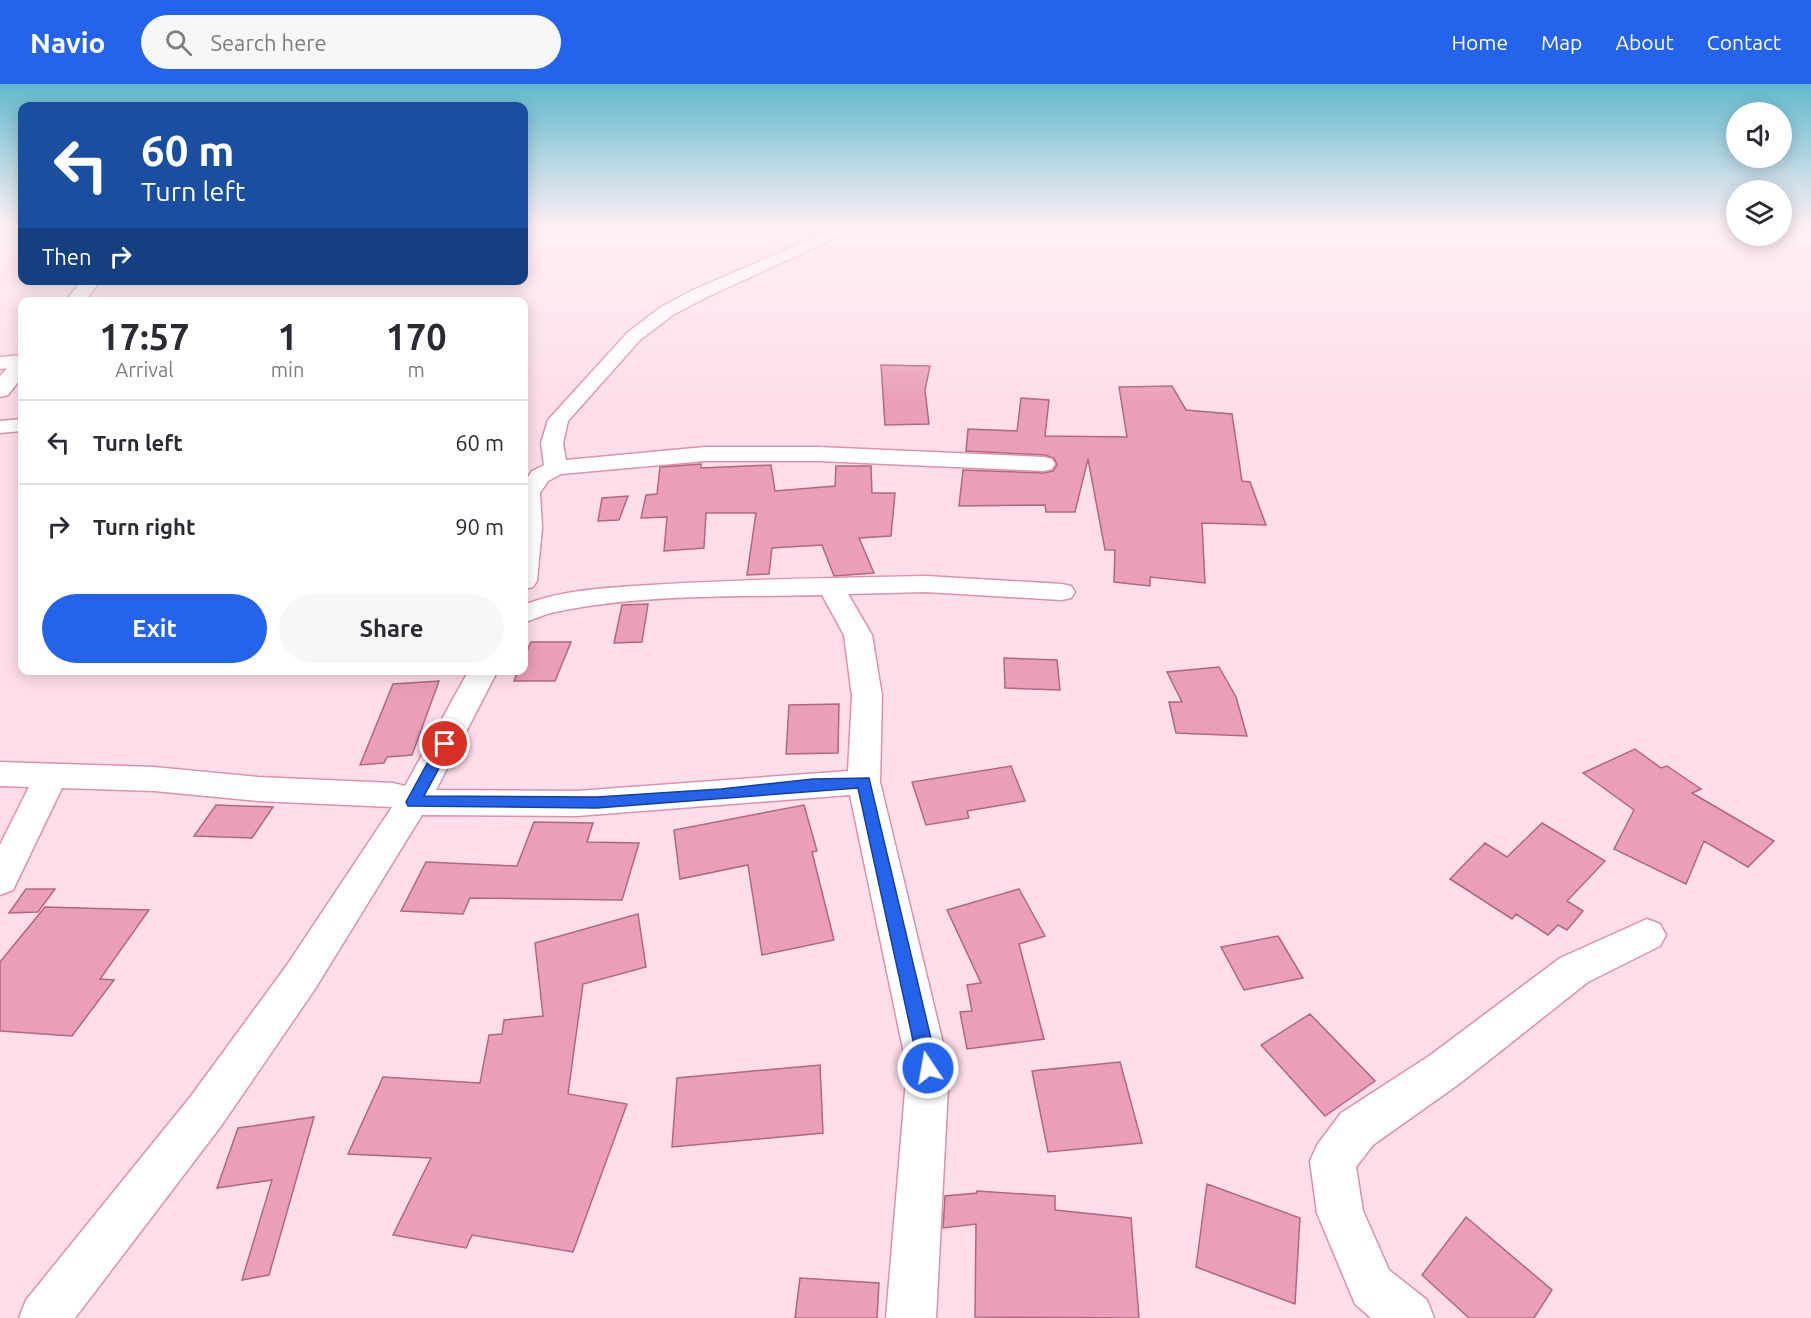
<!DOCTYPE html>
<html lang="en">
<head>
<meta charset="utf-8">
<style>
  body { margin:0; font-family:Ubuntu,sans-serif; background:#f7f7f7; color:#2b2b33; height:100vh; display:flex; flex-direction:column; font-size:22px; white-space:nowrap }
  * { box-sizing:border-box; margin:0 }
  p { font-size:20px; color:#7c7c81 }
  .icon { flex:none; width:33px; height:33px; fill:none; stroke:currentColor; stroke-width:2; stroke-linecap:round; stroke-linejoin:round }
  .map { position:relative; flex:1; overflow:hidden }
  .side { position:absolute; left:18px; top:213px; width:510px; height:378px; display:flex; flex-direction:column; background:#fff; border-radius:12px; box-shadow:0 3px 15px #0003 }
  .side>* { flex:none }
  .banner { position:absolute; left:18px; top:18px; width:510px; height:183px; border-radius:12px; box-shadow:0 3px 15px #0003; background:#1a4fa0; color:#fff; overflow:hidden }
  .buttons { position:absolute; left:1726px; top:18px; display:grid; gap:12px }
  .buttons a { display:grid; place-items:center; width:66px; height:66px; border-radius:50%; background:#fff; box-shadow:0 3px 15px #0003; font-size:30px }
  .pin { position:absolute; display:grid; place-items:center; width:51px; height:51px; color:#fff; margin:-26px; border:3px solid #fff; border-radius:50%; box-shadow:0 2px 6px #0007 }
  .me { position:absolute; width:66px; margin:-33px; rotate:348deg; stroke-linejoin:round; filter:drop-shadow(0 0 4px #0008) }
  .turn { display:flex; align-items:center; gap:21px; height:126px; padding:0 24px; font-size:27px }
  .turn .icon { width:78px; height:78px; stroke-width:2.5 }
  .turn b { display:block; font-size:42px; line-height:51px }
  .then { display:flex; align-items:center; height:57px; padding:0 24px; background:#0003; gap:12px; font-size:22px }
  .eta { display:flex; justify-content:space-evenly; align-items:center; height:102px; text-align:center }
  .eta b { font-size:36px; font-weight:700; line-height:42px }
  .action { display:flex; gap:12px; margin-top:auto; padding:12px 24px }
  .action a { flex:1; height:69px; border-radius:36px; background:#2563eb; color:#fff; font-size:24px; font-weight:700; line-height:69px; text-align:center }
  .action a+a { background:#f7f7f7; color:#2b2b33 }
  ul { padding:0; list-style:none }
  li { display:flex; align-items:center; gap:18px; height:84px; padding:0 24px; border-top:2px solid #e1e1e2 }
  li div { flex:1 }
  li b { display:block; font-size:22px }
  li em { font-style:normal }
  header { display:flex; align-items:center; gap:36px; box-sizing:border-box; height:84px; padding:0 30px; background:#2563eb; color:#fff }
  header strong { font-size:28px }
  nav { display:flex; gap:33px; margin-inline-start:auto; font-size:21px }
  .search { width:420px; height:54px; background:#f7f7f7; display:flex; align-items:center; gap:15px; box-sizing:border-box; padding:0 21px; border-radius:33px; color:#7c7c81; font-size:22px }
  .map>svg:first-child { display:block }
  .building { fill:#ea9eba; stroke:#af6883; stroke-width:1.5 }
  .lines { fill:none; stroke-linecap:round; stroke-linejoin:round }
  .minor-casing { stroke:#dd91ad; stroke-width:3 }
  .secondary-casing { stroke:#dd91ad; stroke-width:3 }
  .minor { fill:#fff; fill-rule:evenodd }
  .secondary { fill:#fff; fill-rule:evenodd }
  .route { fill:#2563eb; stroke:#184099; stroke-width:1.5 }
</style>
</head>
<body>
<header>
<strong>Navio</strong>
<div class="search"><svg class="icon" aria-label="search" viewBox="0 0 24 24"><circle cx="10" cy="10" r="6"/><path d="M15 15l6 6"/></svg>Search here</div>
<nav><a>Home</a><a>Map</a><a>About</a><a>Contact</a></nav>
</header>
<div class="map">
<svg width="1811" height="1234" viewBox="0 0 1811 1234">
  <rect width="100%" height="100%" fill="#ffdee9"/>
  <!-- building -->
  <path class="building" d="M881,281L930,282L925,306L929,340L885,341Z
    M1172,302L1186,326L1232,330L1242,397L1250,398L1266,441L1202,439L1205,499L1150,493V502L1114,498L1115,466H1105L1088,375L1075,428H1046L1045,421L959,422L963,386L1044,389L1053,387L1057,381L1054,374L1045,371L966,367L968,345L1017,347L1021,314L1049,316L1045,352L1127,353L1119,303Z
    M701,380V384L771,381L775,407L835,402L836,382H871L872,409H895L891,452L859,454L874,489L834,492L822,461L772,464L769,490L747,491L756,429H706L704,464L664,467L667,433L641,434L646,411L657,410L660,383Z
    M628,412L619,436L598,437L602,414Z
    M648,520L642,558L614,559L622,521Z
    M531,558H571L555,597H514L518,586H524V574Z
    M1004,574L1057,576L1060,606L1005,604Z
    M1219,583L1236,613L1247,652L1176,649L1169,618H1182L1167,588Z
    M439,597L412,671L387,673L384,679L360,681L393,600Z
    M839,620L838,669L786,670L789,621Z
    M1635,665L1661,684L1667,682L1701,705L1692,709L1774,757L1748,783L1704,757L1686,800L1614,765L1634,726L1583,689Z
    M1011,682L1025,717L967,727L969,734L926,741L912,698Z
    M216,721L273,723L252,754L194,752Z
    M804,721L817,767L812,768L834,856L762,871L748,781L680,795L674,746Z
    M534,738L593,739L587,758L639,759L622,816L470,814L463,830L401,827L426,778L517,782Z
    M1542,739L1605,777L1567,817L1583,827L1567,846L1558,841L1548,851L1516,830L1512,835L1450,795L1485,759L1507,773Z
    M26,805H55L38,828L9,829Z
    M1019,805L1045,852L1019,860L1044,955L967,965L960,928L972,927L967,901L981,899L947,826Z
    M45,823L149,826L100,895L114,896L72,952L0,947V878Z
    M638,830L646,883L583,900L568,1010L627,1020L573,1168L472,1151L466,1164L393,1151L431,1074L348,1070L383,993L480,999L489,951L502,950L504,936L543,932L535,859Z
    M1278,852L1303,894L1244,906L1221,863Z
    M1310,930L1375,997L1325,1032L1261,961Z
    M1120,978L1142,1059L1048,1068L1032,987Z
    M820,981L823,1049L672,1063L677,994Z
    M314,1033L269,1191L242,1196L272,1096L217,1104L238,1044Z
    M1207,1100L1300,1134L1295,1220L1196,1183Z
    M977,1107L1055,1112V1126L1131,1134L1139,1234L975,1233L976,1140L943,1144L945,1112L977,1109Z
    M1466,1133L1552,1206L1534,1234H1469L1422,1191Z
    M800,1194L879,1199L877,1234H795Z"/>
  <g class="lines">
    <!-- minor casing -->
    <g class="minor-casing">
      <path id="minor" d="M837,144H857L705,214L673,231L640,256L568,337L563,359L566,376L705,363H818L1044,373L1052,375L1055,380L1052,385L1044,387L818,377H705L561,390L548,397L540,409L542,444L537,497L533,503L524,505V399L532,387L544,381L541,359L548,336L628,248L661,223L693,206Z
        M22,271V283L0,285V273Z
        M22,335V347L0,349V337Z
        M926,492L1062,500L1071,502L1075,508L1071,514L1062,516L926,508L848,510L872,551L882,612L880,698L949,984L936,1234H886L907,984L850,711L577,732L422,731L315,905L221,1042L75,1234H19L26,1216L191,1012L287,881L392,723L258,717L154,707L62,704L13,806L0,811V761L29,703L0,702V678L154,683L258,693L393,699L405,702L469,586H498L436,706L577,707L848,687L852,612L844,551L822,511C734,513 642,510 555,528C544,530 534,536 524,538V521C563,505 609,504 650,501C742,495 834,494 926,492Z
        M1647,835L1660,840L1666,851L1660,862L1588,898L1459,1000L1373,1061L1356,1083L1363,1127L1389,1186L1427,1216L1434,1234H1371L1355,1220L1317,1129L1310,1077L1317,1061L1341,1029L1429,972L1560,874Z"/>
    </g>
    <!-- secondary casing -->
    <g class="secondary-casing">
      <path id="secondary" d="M82,196H101L84,218H65Z
        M22,274V293L8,311L0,313V292L15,276Z"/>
    </g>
    <!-- minor -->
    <use href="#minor" class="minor"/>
    <!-- secondary -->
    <use href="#secondary" class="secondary"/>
  </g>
  <!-- sky -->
  <linearGradient id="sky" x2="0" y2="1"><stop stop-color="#61b9cd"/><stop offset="0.45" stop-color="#fff0f5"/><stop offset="1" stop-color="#fff0f5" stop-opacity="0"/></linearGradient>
  <rect width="1811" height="317" fill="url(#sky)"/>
  <!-- route -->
  <path class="route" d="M445,655L452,660L424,712L597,713L721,705L813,695L869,694L938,984L935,990L928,993L921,990L919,984L858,704L597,724L408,722L406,718L440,656Z"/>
</svg>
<div class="buttons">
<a><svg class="icon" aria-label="sound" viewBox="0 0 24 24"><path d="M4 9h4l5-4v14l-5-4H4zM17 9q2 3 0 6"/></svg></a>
<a><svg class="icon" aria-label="layers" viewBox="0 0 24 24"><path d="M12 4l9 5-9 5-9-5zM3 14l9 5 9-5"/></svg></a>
</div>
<div class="pin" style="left:445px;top:660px;background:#d93025"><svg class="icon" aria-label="arrive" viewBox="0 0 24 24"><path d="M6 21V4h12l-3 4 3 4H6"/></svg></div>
<svg class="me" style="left:928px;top:984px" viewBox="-20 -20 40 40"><circle r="17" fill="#2563eb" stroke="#fff" stroke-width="3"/><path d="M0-11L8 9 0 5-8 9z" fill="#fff"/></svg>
<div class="banner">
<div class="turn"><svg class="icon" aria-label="left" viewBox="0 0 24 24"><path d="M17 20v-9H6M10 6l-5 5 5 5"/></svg><div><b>60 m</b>Turn left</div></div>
<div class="then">Then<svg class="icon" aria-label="right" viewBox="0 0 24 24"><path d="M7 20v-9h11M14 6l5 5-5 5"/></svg></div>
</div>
<section class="side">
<div class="eta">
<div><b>17:57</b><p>Arrival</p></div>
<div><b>1</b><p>min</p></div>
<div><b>170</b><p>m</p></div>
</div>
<ul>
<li><svg class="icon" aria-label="left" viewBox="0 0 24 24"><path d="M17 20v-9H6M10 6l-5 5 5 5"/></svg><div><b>Turn left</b></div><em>60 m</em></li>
<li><svg class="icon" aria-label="right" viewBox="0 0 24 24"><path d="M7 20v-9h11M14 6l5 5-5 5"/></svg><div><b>Turn right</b></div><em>90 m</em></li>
</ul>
<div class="action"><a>Exit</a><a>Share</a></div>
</section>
</div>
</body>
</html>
